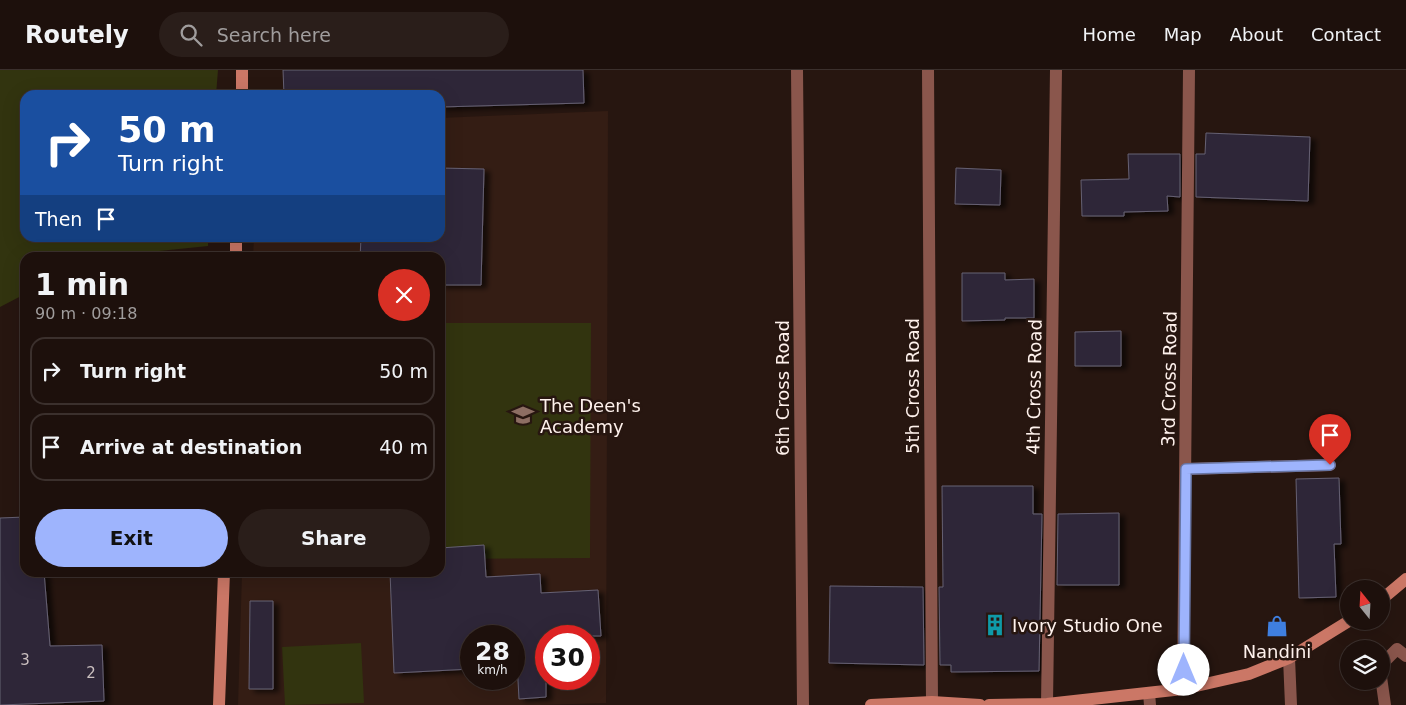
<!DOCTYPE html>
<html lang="en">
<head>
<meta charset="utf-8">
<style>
  body { margin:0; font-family:"DejaVu Sans",sans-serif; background:#2a1e1a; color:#f1f3f6; height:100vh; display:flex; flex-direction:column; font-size:19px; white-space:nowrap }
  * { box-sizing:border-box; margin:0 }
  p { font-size:16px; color:#a09d9d }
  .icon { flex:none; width:28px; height:28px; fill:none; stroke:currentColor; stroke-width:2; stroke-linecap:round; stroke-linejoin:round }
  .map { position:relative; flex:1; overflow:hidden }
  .side { position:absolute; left:20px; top:182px; width:425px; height:325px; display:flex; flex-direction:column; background:#1d100c; border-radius:15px; box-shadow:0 5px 20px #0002,0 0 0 1px #3b302d }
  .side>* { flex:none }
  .guide { position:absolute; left:20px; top:20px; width:425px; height:152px; border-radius:15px; box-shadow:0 5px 20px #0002,0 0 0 1px #3b302d; background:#1a4fa0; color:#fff; overflow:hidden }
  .needle { width:32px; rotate:342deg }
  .buttons { position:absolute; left:1340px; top:510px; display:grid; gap:10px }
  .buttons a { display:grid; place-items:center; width:50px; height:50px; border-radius:50%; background:#1d100c; box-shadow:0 5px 20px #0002,0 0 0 1px #3b302d; font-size:25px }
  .speed { position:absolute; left:460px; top:555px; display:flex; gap:10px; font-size:25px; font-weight:700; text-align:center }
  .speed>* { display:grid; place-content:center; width:65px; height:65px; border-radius:50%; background:#1d100c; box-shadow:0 5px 20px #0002,0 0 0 1px #3b302d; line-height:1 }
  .speed small { font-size:12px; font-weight:400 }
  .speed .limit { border:8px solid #d22; background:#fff; color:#111 }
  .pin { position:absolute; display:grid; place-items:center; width:42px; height:42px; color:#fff; margin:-51px -21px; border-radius:50% 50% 50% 0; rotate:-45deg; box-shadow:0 0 5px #0007 }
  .pin .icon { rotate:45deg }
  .me { position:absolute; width:55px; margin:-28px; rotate:0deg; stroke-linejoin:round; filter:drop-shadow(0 0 4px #0008) }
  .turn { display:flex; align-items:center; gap:18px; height:105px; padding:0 15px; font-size:22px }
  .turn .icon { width:65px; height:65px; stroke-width:2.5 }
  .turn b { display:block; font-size:35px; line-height:42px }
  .then { display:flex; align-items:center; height:48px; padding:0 15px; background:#0003; gap:10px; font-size:19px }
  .round { display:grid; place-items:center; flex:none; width:52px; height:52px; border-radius:26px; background:#2a1e1a }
  .head { display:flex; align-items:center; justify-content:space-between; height:85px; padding:0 15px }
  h1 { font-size:30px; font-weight:700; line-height:38px }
  .action { display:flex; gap:10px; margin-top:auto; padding:10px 15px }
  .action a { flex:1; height:58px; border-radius:30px; background:#9eb4fd; color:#111; font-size:20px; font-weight:700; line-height:58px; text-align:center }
  .action a+a { background:#2a1e1a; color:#f1f3f6 }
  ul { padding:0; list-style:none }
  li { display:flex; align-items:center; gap:15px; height:68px; margin:0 10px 8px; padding:0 5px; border:2px solid #3b302d; border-radius:15px }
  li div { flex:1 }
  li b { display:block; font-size:19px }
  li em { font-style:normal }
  header { display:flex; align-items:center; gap:30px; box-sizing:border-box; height:70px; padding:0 25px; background:#1d100c; border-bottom:1px solid #3b302d }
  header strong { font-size:24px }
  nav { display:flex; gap:28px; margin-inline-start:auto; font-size:18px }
  .search { width:350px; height:45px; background:#2a1e1a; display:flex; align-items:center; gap:12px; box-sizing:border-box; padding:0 18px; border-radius:28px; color:#a09d9d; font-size:19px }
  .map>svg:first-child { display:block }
  .built { fill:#341d14; fill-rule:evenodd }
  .green { fill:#32340f }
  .building { fill:#2d2838; stroke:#666073; filter:url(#shadow) }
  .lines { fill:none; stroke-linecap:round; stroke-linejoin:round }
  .street { stroke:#8a564c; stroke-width:12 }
  .secondary { stroke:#cb7766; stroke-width:12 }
  .route-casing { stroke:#6775a4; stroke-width:12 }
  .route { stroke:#9eb4fd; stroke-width:9 }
  .labels { text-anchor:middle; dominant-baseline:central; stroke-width:5; stroke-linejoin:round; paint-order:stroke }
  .number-label { font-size:15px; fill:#cabfbf }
  .street-label { font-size:18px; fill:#fef1ec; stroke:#271610 }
  .poi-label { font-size:18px; fill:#fef1ec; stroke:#271610; text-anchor:start }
</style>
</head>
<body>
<header>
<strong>Routely</strong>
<div class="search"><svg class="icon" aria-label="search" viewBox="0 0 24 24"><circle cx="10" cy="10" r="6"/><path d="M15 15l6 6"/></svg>Search here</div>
<nav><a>Home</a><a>Map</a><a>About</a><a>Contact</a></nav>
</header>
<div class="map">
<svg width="1406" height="635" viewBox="0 0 1406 635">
  <defs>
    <filter id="shadow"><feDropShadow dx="5.5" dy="3" stdDeviation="2.5" flood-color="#0009"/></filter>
  </defs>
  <rect width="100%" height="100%" fill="#271610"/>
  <!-- built -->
  <path class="built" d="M608,41L606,633L541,635H238L242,503L440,502V188L253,187L254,168H440V48ZM471,566H514V609H471ZM546,566H589V609H546Z"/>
  <!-- green -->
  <path class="green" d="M0,0H218L216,25H25V168H208V176L101,187L25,188V224L0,237Z
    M440,253H591L590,488L440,489Z
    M361,573L364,633L285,635L282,577Z"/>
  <!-- building -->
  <path class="building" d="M283,0H583L584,33L440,37V25H284Z
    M1206,63L1310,67L1308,131L1196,127V84H1205Z
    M1128,84H1180V127L1167,126L1168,141L1124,142V146H1082L1081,110L1129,109Z
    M440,98L484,99L481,215H440V188H360L361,168H440Z
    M956,98L1001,100L1000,135L955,134Z
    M962,203H1005V210L1034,209V248H1005V250L962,251Z
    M1121,261V296H1075V262Z
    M1339,408L1341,474H1334L1336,527L1299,528L1296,409Z
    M942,416H1033V444H1042L1039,601L951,602V595H940L939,517H943Z
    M1119,443V515H1057L1058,444Z
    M25,447V502H44L50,576L102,575L104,631L0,635V448Z
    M484,475L486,507L540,504L541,523L598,520L601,566H546V627L519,629L516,574L514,575V566H471V599L394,603L390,502H440V478Z
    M830,516L923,517L924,595L829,593Z
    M250,531H273V619H249Z"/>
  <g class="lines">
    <!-- street -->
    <path class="street" d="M797,0L803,635
      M928,0L932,632
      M1186,399L1330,395
      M1289,588L1291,635
      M1381,595L1397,579L1406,586
      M1381,607L1385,635
      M1183,619L1189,0
      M1149,623L1150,635
      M1047,634L1056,0"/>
    <!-- secondary -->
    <path class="secondary" d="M242,25V0
      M236,188V168
      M1381,530L1406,509
      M219,635L224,502
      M871,635L932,632L980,635
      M989,635L1047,634L1183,619L1249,604L1289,588L1349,551"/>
  </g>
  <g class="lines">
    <!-- route casing -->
    <g class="route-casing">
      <path id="route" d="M1184,600L1186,399L1330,395"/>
    </g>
    <!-- route -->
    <use href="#route" class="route"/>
  </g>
  <!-- icons -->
  <defs>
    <g id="school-bare" transform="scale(1.725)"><path d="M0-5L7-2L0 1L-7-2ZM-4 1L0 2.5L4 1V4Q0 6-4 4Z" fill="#8d6e63" stroke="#271610" stroke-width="2.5" paint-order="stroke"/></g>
    <g id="building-bare" transform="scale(1.725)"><path d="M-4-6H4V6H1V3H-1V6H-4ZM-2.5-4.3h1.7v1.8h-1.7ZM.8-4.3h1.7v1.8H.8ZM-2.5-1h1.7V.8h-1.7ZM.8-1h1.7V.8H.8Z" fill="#0f9aa8" stroke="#271610" stroke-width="2.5" paint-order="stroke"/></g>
    <g id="shop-bare" transform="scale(1.725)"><path d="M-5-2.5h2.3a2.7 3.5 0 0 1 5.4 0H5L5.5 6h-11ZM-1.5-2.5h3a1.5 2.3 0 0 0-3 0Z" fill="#3f7fe0" stroke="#271610" stroke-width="2.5" paint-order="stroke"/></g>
  </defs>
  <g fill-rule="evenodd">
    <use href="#school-bare" x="523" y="345"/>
    <use href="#building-bare" x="995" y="555"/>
    <use href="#shop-bare" x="1277" y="556"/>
  </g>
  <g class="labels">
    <!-- number labels -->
    <g class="number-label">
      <text x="25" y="590">3</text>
      <text x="91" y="603">2</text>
    </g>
    <!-- street labels -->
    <g class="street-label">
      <text transform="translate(1169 309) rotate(-89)">3rd Cross Road</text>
      <text transform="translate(912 316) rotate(-90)">5th Cross Road</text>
      <text transform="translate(1034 317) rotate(-89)">4th Cross Road</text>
      <text transform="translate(782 318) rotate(-90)">6th Cross Road</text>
    </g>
    <!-- poi labels -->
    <g class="poi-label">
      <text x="540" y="335">The Deen's<tspan x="540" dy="21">Academy</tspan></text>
      <text x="1012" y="555">Ivory Studio One</text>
      <text x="1277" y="581" text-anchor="middle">Nandini</text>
    </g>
  </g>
</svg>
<div class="buttons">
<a><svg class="needle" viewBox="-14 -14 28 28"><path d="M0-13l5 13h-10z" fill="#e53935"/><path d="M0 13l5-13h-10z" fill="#a09d9d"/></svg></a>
<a><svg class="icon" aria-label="layers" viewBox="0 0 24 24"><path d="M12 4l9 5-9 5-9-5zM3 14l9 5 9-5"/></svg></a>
</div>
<div class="speed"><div>28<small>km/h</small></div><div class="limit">30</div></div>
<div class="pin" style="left:1330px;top:395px;background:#d93025"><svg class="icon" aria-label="arrive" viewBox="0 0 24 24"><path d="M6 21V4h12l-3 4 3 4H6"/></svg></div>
<svg class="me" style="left:1184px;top:600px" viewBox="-20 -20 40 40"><circle r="19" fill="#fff"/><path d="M0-13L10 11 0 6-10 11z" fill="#9eb4fd"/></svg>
<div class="guide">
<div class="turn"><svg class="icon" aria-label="right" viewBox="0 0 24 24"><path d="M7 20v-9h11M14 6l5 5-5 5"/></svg><div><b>50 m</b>Turn right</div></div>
<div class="then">Then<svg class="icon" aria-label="arrive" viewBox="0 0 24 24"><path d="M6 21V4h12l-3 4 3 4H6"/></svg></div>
</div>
<section class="side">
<div class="head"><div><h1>1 min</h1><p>90 m · 09:18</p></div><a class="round" style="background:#d93025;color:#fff"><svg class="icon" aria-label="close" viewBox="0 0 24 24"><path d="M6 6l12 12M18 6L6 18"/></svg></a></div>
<ul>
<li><svg class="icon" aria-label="right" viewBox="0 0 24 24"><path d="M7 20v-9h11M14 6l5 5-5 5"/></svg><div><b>Turn right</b></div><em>50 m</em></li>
<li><svg class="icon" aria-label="arrive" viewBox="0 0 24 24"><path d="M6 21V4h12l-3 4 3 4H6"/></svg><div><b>Arrive at destination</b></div><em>40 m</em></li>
</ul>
<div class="action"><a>Exit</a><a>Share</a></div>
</section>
</div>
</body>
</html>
